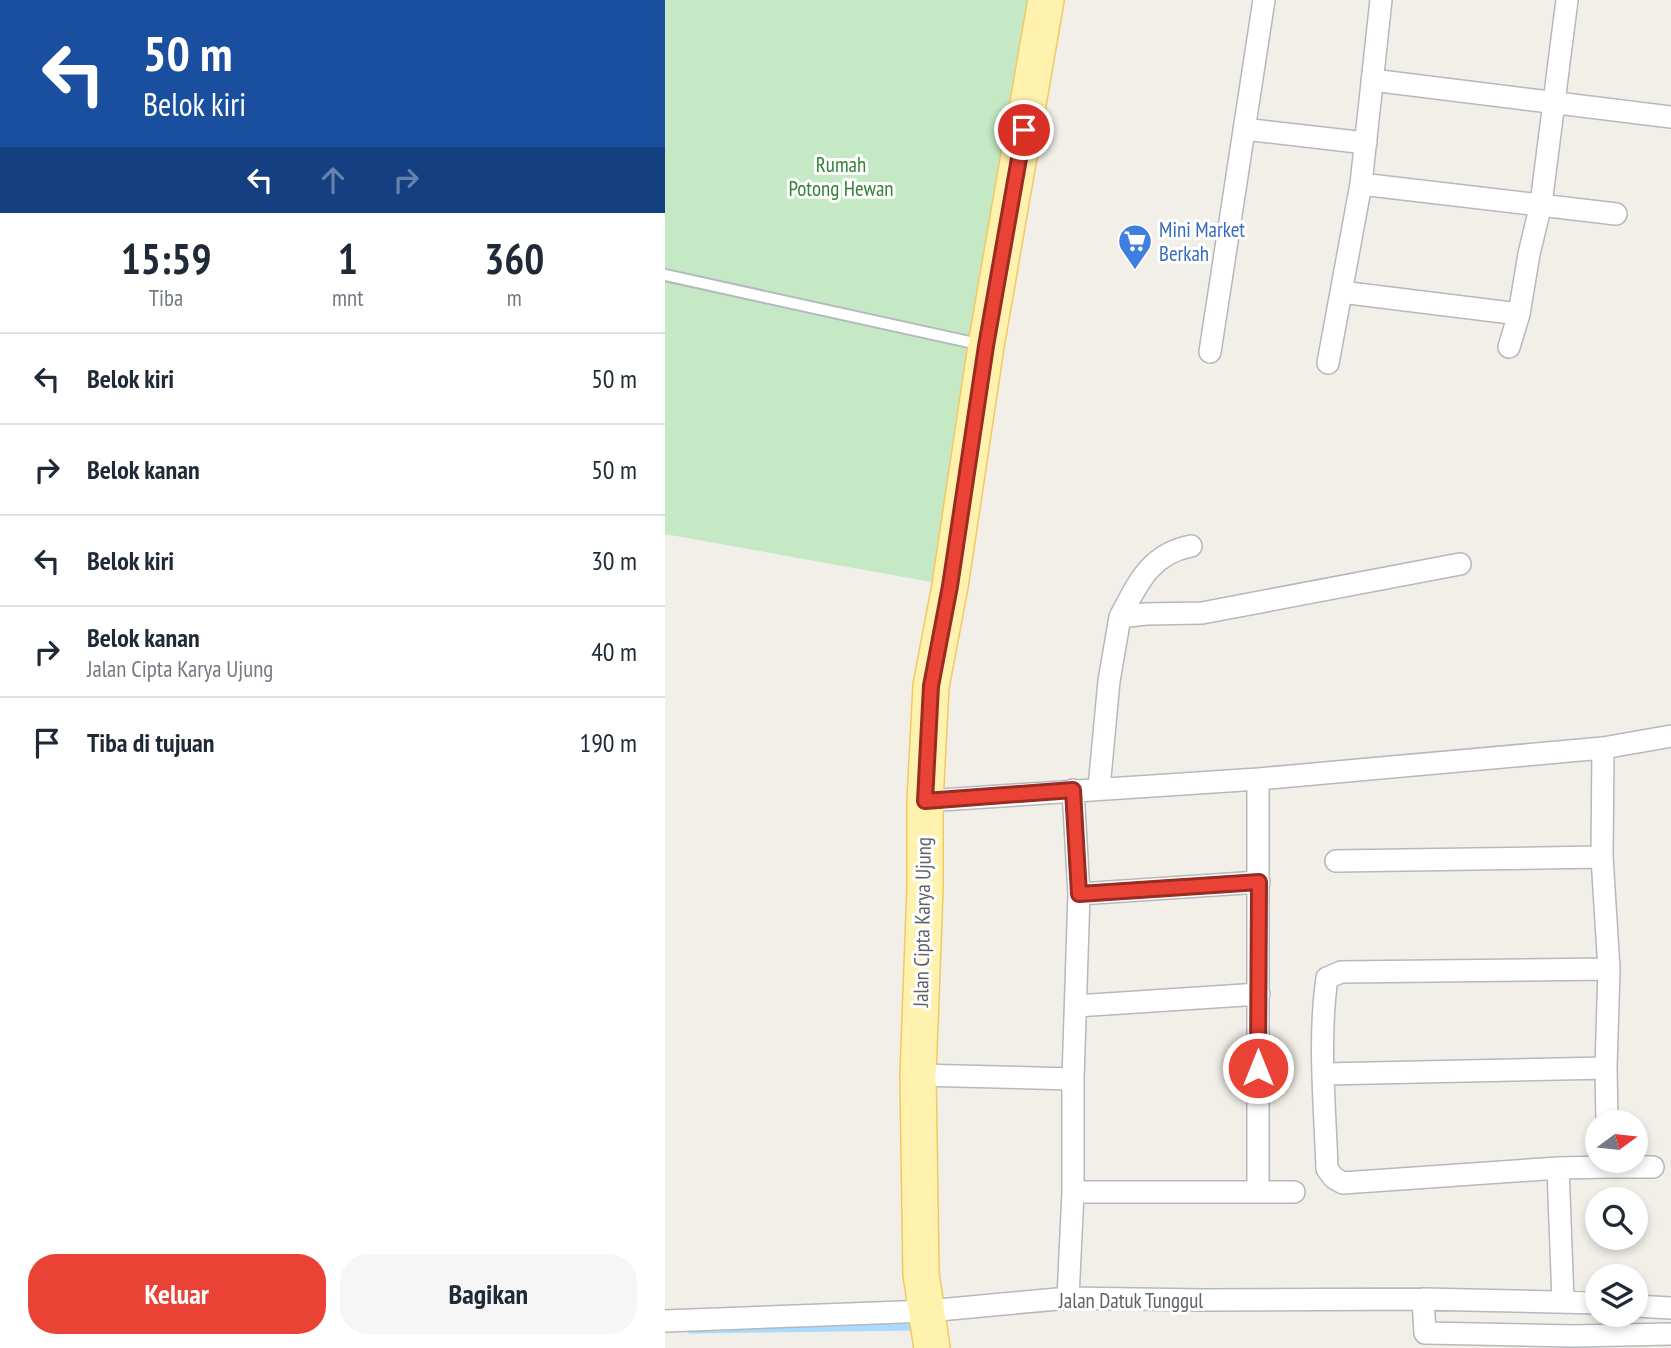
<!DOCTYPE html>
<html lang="id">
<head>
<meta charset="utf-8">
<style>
  body { margin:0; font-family:"PT Sans Narrow",sans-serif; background:#f6f6f7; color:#1f2937; height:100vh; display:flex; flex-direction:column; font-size:26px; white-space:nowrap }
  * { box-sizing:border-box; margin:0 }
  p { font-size:23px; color:#747a83 }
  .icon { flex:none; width:38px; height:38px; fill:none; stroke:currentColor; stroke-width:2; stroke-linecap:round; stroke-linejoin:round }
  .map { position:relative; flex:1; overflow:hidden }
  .panel { display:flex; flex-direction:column; background:#fff; width:665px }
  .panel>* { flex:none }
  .top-card { background:#1a4fa0; color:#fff; overflow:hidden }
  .needle { width:46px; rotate:75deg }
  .fabs { position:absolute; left:920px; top:1110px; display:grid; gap:14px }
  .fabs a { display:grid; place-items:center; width:63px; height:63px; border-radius:50%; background:#fff; box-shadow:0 4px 10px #0003; font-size:35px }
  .pin { position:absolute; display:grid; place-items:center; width:60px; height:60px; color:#fff; margin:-30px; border:4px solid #fff; border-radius:50%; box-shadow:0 2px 7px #0007 }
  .me { position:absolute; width:77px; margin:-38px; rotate:0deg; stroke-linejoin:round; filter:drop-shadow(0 0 5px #0008) }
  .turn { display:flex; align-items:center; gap:24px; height:147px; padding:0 28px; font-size:32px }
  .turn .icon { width:91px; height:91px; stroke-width:2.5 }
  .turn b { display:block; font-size:49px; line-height:60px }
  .lanes { display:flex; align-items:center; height:66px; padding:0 28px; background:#0003; justify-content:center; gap:35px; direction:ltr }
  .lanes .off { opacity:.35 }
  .eta { display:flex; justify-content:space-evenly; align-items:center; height:119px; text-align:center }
  .eta b { font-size:42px; font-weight:700; line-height:49px }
  .action { display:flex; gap:14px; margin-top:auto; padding:14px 28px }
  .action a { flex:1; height:80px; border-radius:28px; background:#ea4335; color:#fff; font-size:28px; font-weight:700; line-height:80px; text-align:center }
  .action a+a { background:#f6f6f7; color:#1f2937 }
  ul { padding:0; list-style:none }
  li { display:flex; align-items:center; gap:21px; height:91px; padding:0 28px; border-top:2px solid #e0e1e3 }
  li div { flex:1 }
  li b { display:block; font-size:26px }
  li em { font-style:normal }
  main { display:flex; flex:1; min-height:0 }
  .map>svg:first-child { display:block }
  .green { fill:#c5e8c5 }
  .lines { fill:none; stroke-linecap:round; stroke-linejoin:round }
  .stream { stroke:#aadaff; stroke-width:7 }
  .lane-casing { stroke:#b5b8bc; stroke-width:14 }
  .street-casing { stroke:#b5b8bc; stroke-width:24 }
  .primary-casing { stroke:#f2c960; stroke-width:38 }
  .lane { stroke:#fff; stroke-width:10 }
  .street { stroke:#fff; stroke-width:21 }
  .primary { stroke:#fff2af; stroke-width:35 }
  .route-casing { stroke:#982c22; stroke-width:18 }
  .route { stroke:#ea4335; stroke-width:12 }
  .labels { text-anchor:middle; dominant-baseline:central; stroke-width:6; stroke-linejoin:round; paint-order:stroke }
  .park-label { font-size:21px; fill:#348238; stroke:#fff }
  .shop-label { font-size:21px; fill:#366cbe; stroke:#fff; text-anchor:start }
  .street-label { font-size:21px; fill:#5f6368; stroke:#fff }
</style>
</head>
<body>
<main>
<section class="panel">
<div class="top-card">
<div class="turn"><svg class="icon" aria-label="left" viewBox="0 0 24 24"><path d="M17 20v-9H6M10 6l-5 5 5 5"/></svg><div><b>50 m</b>Belok kiri</div></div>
<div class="lanes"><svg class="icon" aria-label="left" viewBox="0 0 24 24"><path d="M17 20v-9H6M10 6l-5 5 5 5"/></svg><svg class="icon off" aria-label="ahead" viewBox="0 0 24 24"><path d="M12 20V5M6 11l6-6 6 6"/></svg><svg class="icon off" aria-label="right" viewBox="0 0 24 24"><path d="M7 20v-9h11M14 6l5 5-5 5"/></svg></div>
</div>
<div class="eta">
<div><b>15:59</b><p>Tiba</p></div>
<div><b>1</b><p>mnt</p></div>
<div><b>360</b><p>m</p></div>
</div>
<ul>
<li><svg class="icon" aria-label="left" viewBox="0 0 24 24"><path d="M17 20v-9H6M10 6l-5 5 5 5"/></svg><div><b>Belok kiri</b></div><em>50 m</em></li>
<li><svg class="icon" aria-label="right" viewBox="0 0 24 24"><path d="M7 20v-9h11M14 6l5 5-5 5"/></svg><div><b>Belok kanan</b></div><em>50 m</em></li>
<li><svg class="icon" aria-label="left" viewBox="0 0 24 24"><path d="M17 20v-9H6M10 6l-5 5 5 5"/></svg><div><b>Belok kiri</b></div><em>30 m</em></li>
<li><svg class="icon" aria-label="right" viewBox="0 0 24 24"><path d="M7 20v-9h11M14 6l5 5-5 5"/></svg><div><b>Belok kanan</b><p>Jalan Cipta Karya Ujung</p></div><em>40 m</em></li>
<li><svg class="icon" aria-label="arrive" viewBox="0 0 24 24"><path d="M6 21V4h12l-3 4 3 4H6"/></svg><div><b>Tiba di tujuan</b></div><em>190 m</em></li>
</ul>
<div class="action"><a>Keluar</a><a>Bagikan</a></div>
</section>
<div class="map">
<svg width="1006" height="1348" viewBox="0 0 1006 1348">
  <rect width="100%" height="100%" fill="#f1efe8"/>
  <!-- green -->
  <path class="green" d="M0,0H383L283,585L0,534Z"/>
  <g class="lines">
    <!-- stream -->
    <path class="stream" d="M26,1330L253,1327V1330"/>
    <!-- lane casing -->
    <g class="lane-casing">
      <path id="lane" d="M0,275L318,345"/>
    </g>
    <!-- street casing -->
    <g class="street-casing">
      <path id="street" d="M707,80L1006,117
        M579,129L701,143
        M696,184L951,214
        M676,292L854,314
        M844,347L854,314L864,254L876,204L902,0
        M545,352L599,0
        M663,363L696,184L716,0
        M455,617C473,583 485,554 526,546
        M938,748L937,857L944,969L941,1068L942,1122
        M434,788L444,681L455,617L481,614L537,613L795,564
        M260,801L593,779L938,748L1006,736
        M671,861L937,857
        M414,894L594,882
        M411,1006L594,994
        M659,1074L941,1068
        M253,1075L408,1079
        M943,1167H988
        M893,1168L678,1183L669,1178L662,1169C660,1106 653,1040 662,978L676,972L944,969
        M408,1192H593V779
        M593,1192H629
        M403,1298L408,1192V1079L414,894L408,790
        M758,1299L760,1333L908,1336L1006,1334
        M898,1301L893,1168L943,1167V1160
        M971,1306L1006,1308
        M0,1321L263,1311L403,1298L537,1300L758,1299L933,1303"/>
    </g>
    <!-- primary casing -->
    <g class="primary-casing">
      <path id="primary" d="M267,1348L256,1274L253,1075L260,889V801L266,686L285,586L321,346L381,0"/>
    </g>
    <!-- lane -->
    <use href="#lane" class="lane"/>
    <!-- street -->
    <use href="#street" class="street"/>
    <!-- primary -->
    <use href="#primary" class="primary"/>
  </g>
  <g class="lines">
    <!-- route casing -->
    <g class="route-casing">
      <path id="route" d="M359,130L321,346L285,586L266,686L260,801L408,790L414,894L594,882L593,1068"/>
    </g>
    <!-- route -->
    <use href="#route" class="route"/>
  </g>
  <!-- icons -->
  <defs>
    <g id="supermarket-pin" transform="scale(1.75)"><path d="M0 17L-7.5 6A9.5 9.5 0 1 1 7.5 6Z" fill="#3f7fe0" stroke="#fff"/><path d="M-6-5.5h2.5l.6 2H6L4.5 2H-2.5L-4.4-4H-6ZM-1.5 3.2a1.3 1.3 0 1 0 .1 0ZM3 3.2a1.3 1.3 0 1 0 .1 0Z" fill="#fff"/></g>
  </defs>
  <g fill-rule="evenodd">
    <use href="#supermarket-pin" x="470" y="241"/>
  </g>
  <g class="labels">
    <!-- park labels -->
    <g class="park-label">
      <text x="176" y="164">Rumah<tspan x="176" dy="24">Potong Hewan</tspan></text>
    </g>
    <!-- shop labels -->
    <g class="shop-label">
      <text x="494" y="229">Mini Market<tspan x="494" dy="24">Berkah</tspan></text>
    </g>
    <!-- street labels -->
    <g class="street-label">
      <text transform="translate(257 922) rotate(-89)">Jalan Cipta Karya Ujung</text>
      <text x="466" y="1300">Jalan Datuk Tunggul</text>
    </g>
  </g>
</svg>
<div class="fabs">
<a><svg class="needle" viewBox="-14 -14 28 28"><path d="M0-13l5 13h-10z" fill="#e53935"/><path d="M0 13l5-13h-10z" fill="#747a83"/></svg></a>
<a><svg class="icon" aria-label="search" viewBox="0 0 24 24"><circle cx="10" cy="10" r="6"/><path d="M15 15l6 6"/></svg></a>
<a><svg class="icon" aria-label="layers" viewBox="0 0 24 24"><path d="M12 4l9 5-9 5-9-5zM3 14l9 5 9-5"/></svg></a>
</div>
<div class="pin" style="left:359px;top:130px;background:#d93025"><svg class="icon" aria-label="arrive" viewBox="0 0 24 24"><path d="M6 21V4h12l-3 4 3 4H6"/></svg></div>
<svg class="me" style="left:593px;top:1068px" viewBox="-20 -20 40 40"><circle r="17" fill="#ea4335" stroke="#fff" stroke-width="3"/><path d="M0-11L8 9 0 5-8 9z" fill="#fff"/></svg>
</div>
</main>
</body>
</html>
